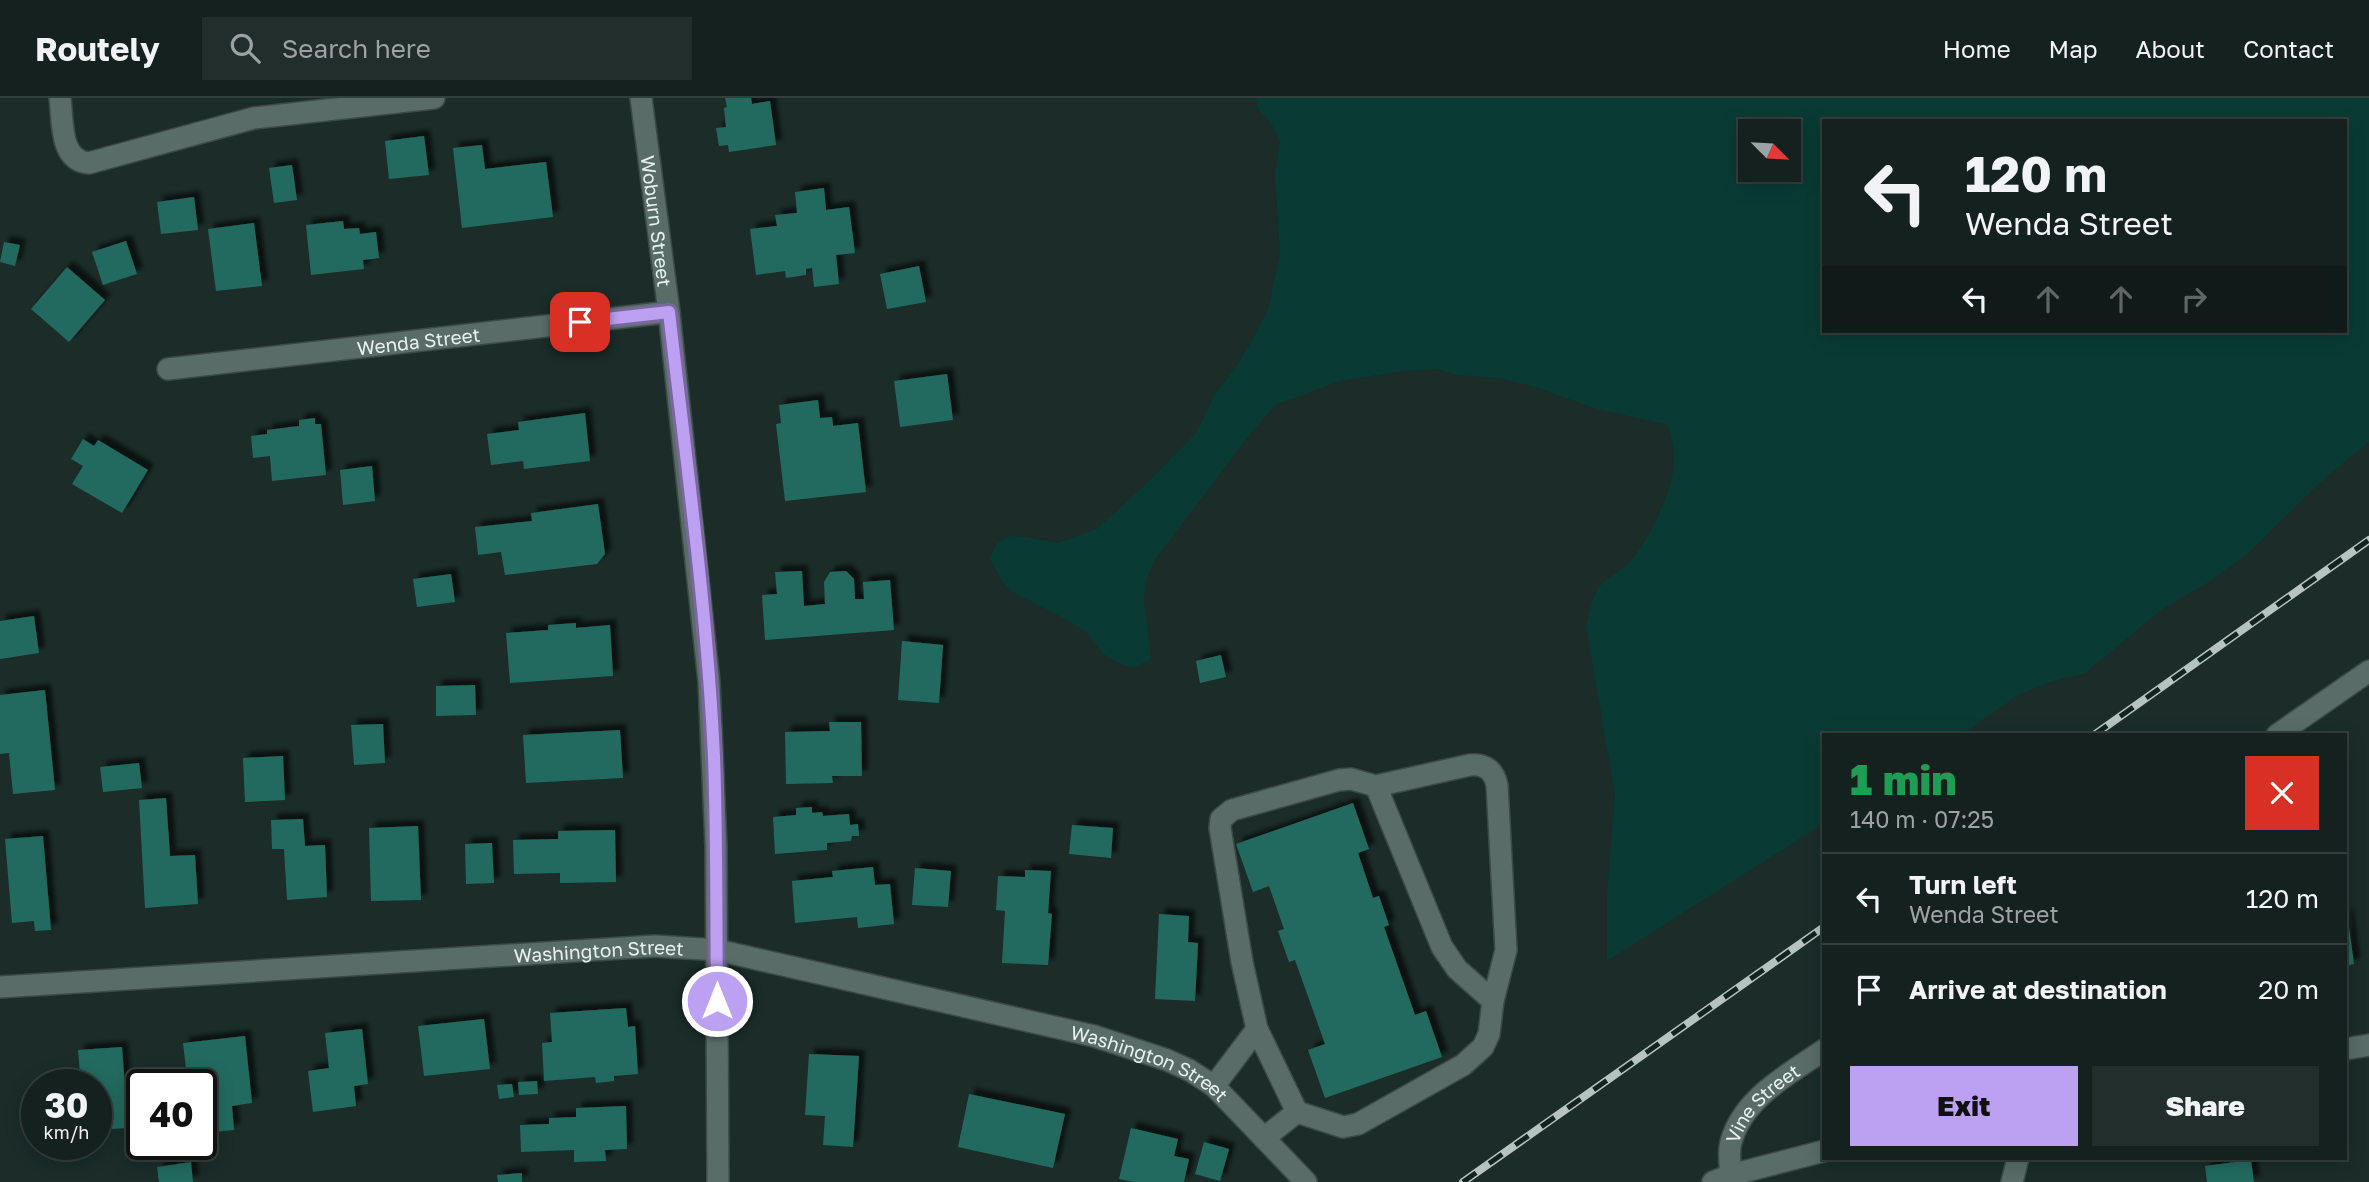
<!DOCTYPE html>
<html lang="en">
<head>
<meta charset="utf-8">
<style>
  body { margin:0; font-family:"Golos Text",sans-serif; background:#212e2c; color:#f1f3f6; height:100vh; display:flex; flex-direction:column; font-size:26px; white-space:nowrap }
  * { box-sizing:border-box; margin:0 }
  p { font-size:23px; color:#9da3a4 }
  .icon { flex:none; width:38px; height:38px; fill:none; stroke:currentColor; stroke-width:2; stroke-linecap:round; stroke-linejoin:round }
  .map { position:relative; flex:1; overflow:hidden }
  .panel { position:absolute; left:1822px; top:635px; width:525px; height:427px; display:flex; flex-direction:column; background:#14211f; border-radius:0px; box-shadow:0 4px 18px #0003,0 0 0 2px #333e3d }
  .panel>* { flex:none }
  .guide { position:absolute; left:1822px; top:21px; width:525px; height:214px; border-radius:0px; box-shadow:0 4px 18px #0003,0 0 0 2px #333e3d; background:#14211f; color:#f1f3f6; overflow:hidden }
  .needle { width:46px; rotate:114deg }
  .controls { position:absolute; left:1738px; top:21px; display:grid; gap:14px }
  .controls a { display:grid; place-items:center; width:63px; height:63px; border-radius:0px; background:#14211f; box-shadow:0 4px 18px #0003,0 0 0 2px #333e3d; font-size:35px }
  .speed { position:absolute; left:21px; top:971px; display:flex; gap:14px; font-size:35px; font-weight:700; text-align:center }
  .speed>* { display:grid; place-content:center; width:91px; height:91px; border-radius:50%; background:#14211f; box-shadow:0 4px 18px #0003,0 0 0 2px #333e3d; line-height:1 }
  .speed small { font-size:18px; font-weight:400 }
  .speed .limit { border:4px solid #111; border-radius:10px; background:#fff; color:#111 }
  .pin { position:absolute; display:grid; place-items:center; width:60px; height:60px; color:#fff; margin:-30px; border-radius:14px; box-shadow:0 4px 10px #0006 }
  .me { position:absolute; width:77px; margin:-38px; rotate:0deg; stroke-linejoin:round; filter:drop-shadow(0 0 5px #0008) }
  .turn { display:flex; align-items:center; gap:24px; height:147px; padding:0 28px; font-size:32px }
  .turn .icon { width:91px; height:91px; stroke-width:2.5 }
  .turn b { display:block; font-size:49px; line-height:60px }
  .lanes { display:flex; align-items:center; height:66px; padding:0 28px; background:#0003; justify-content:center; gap:35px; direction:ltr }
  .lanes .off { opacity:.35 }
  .round { display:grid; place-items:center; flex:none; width:74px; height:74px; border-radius:0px; background:#212e2c }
  .head { display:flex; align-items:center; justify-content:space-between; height:119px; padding:0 28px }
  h1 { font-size:42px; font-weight:800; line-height:52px; color:#1e9e55 }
  .action { display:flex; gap:14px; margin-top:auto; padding:14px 28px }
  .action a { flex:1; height:80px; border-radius:0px; background:#bca0f2; color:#111; font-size:28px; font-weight:800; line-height:80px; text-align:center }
  .action a+a { background:#212e2c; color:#f1f3f6 }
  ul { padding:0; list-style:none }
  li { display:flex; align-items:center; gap:21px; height:91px; padding:0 28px; border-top:2px solid #333e3d }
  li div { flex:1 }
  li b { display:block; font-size:26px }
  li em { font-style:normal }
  header { display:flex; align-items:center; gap:42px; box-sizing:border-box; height:98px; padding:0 35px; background:#14211f; border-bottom:2px solid #333e3d }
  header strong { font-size:33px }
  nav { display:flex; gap:38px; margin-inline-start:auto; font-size:24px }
  .search { width:490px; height:63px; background:#212e2c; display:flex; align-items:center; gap:18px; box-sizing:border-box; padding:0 24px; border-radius:0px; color:#9da3a4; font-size:26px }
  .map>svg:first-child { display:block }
  .green { fill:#093b34; fill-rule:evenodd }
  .building { fill:#246a5f; filter:url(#shadow) }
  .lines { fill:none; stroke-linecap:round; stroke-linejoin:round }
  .minor-casing { stroke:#3b4a47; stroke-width:24 }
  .minor { stroke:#596c68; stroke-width:21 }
  .rail-casing { stroke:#b6c3c0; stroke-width:8 }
  .rail { stroke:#11221f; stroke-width:5; stroke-dasharray:16; stroke-linecap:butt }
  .route-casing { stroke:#7a689d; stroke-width:18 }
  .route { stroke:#bca0f2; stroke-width:12 }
  .labels { text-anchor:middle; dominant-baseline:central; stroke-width:5; stroke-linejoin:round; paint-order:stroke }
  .street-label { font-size:19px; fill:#e8f3f0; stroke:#11221f }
</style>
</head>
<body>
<header>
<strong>Routely</strong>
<div class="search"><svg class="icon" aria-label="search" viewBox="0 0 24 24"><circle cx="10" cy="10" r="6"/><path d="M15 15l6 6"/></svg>Search here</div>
<nav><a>Home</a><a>Map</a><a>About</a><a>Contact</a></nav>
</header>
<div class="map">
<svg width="2369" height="1084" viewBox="0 0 2369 1084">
  <defs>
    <filter id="shadow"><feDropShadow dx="6" dy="-6" stdDeviation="2" flood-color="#0009"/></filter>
  </defs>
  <rect width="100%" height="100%" fill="#1b2c29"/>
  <!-- green -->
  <path class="green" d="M1256,0H2369V344L2325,380L2248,455L2209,484L2161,512L2084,576L2059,581L2020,596L1961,637H1824L1823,726L1607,863V794L1615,697L1586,527C1590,514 1593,491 1605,483C1615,475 1626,470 1634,459C1652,435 1675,389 1674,359C1674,348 1670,337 1668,327L1597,311L1535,289L1499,280L1457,277L1437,271L1402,273L1340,283L1275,307L1251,335L1156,460L1146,482L1144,500L1151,561L1134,570L1121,566L1103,556L1085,533L1063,520L1011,493L1003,484L990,461L996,446L1009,438L1025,439L1057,445L1097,431L1147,385L1196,335L1214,298L1236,269L1254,239L1268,211L1280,157L1275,76L1280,43L1270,23L1258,11ZM1824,23H2345V233H1824ZM1750,33H1788V72H1750Z"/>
  <!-- building -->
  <path class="building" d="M725,0H751L752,6L770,3L776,47L729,54L728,47L719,48L716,30L726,29L724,10L727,9Z
    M424,38L429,77L389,81L385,43Z
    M482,47L485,71L546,64L553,119L462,130L453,50Z
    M292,67L297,102L274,105L269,70Z
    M824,90L826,112L849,109L855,155L836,157L839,186L814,189L812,170L806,171V177L786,180L785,173L756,177L750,131L777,128L775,117L797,115L795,94Z
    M194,99L198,132L161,136L157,104Z
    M343,123L344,131L359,130L360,136L376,134L379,160L363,162L364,171L311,177L306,127Z
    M254,125L262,188L216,193L208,131Z
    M126,143L137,176L103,187L92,154Z
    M4,144L20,147L15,168L0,164Z
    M919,168L926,204L887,211L880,176Z
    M67,169L105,202L69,244L31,211Z
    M947,276L953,322L900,329L894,283Z
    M818,302L820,320L832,319L833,328L858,325L866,394L785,403L776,326L781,325L779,307Z
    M585,315L590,363L524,371L523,363L491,367L487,336L519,332L518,324Z
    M315,320V326H321L326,377L272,383L270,358L253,360L251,338L267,336V332L299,328V322Z
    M83,341L94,348L98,342L148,372L122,415L72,386L83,368L71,361Z
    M372,368L375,403L343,407L340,372Z
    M598,406L605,456L597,466L505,477L501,454L478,457L475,429L532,423L531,415Z
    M802,473L804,508L825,506L824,484L830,474L846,473L854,481L855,501H864L863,484L890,482L894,532L765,542L762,497L777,496L775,474Z
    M451,476L455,504L417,509L413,481Z
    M34,518L39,555L0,561V523Z
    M576,525V530L610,527L613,578L510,585L506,535L548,532V527Z
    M902,543L943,547L939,605L898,602Z
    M1221,557L1226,579L1200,585L1196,563Z
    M475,587L476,617L436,618V588Z
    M45,592L55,692L13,696L9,655L0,656V597Z
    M829,624H861L862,678H832L833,685L786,686L785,634L830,633Z
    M383,626L385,665L354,667L351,627Z
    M620,632L623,680L526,685L523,637Z
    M283,658L285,702L245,704L243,660Z
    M139,665L142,690L103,694L100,669Z
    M166,700L170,758L195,757L198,806L145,810L139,702Z
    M1353,705L1369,751L1358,755L1373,800L1379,798L1389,827L1384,829L1415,917L1426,913L1442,959L1325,1000L1308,952L1325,946L1295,862L1289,864L1278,833L1284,831L1269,788L1253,794L1236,746Z
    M812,709V715L822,714L823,718L849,716L850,727L858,726L859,738H852L851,743L827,745V752L775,756L773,719L796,717V710Z
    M303,721L305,748L325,747L327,799L287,802L284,751H272L271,722Z
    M1072,727L1113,730L1111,760L1069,756Z
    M418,728L421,802L371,803L369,730Z
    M615,732L616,784L560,785V775L514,776L513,742L558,741V733Z
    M43,738L51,832L35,833L34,823L12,825L5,741Z
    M492,745L494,785L466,786L465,746Z
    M873,769L875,787L890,786L894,826L858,830L857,819L795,825L792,783L833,779L832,773Z
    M915,770L951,773L948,809L912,807Z
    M1025,772L1051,773L1048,815L1052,816L1048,867L1002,865L1005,813L996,812L998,778L1025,779Z
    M2347,815L2354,866L2345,868V816Z
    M1159,816L1189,818L1188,844L1198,845L1195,903L1155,901Z
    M626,910L628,929L635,928L638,976L614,978V983L596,985L595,979L544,983L542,945L552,944L550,915Z
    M484,921L490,971L424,978L418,928Z
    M362,931L368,986L354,988L356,1008L313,1014L308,973L329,970L325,935Z
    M245,938L252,1005L232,1008L234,1032L214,1034L211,1010L201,1011V987H188L183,945Z
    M122,949L128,1030L96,1032V987H81L78,952Z
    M809,956L859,958L853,1049L823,1047L825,1018L805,1017Z
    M537,983L538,996L519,997L518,984Z
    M512,986L514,999L499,1001L497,987Z
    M969,996L1065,1016L1053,1070L958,1049Z
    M626,1008L627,1051L605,1052L606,1063L574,1064V1052L521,1054L520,1027L549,1026V1020L576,1019V1010Z
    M1131,1030L1178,1041L1174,1058L1189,1061L1184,1084H1134L1119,1081Z
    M1204,1044L1229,1051L1220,1083L1195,1076Z
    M2251,1062L2254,1084H2207L2205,1068Z
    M191,1064L193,1084H159L157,1069Z
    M522,1075V1084H498L497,1077Z"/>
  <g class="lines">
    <!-- minor casing -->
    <g class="minor-casing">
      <g id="minor">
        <path d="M60,0C63,22 59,63 89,65L254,20L434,0"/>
        <path id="s1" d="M641,0L669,214L709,584L716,748L718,1084"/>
        <path id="s2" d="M168,271L669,214"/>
        <path d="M2277,637L2369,573"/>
        <path d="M1376,688L1442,849L1457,871L1493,903"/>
        <path id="s3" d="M0,889L655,848L717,852L1094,938L1167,962L1189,972L1214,988L1306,1084"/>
        <path d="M1257,931L1297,1014"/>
        <path d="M2345,951L2369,947"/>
        <path d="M1214,988L1257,931L1242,864L1220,730L1221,721L1232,712L1339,682L1351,681L1376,688L1470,667C1485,665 1494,673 1497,687L1506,852L1493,903L1489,936L1483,949L1463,967L1358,1026L1343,1029L1297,1014L1264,1040"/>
        <path id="s4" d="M1731,1077C1730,1067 1728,1054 1731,1044C1743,1000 1789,976 1824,952"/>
        <path d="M1713,1084L1731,1077L1824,1053"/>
        <path d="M2012,1084L2018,1060"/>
      </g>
    </g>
    <!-- minor -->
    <use href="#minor" class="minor"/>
    <!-- rail casing -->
    <g class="rail-casing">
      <path id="rail" d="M2094,637L2369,442
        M1463,1084L1824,829"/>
    </g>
    <!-- rail -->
    <use href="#rail" class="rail"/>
  </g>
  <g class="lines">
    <!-- route casing -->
    <g class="route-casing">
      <path id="route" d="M580,224L669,214C686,362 707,510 714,659C717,740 716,822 717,903"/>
    </g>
    <!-- route -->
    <use href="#route" class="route"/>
  </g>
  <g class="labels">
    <!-- street labels -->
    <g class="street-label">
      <text stroke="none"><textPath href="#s1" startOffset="124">Woburn Street</textPath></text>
      <text stroke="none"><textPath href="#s2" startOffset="252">Wenda Street</textPath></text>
      <text stroke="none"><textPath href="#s3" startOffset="600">Washington Street</textPath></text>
      <text stroke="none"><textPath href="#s3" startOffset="1167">Washington Street</textPath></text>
      <text stroke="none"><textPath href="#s4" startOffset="84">Vine Street</textPath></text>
    </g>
  </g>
</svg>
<div class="controls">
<a><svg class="needle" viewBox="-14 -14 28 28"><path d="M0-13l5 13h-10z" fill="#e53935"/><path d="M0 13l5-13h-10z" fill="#9da3a4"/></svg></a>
</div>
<div class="speed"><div>30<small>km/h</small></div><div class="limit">40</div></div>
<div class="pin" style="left:580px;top:224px;background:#d93025"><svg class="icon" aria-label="arrive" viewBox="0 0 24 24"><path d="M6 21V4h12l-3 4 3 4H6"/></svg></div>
<svg class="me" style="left:717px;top:903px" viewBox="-20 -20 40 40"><circle r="17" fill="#bca0f2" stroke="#fff" stroke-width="3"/><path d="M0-11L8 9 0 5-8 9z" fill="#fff"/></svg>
<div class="guide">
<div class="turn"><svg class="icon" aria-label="left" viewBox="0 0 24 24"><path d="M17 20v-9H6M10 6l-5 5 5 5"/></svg><div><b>120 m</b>Wenda Street</div></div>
<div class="lanes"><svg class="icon" aria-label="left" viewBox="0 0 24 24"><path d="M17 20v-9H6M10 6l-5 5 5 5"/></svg><svg class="icon off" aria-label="ahead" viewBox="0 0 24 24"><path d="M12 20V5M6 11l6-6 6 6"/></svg><svg class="icon off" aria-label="ahead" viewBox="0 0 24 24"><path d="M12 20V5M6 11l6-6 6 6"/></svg><svg class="icon off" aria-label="right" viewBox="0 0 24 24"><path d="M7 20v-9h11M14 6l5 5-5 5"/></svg></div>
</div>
<section class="panel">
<div class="head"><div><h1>1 min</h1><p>140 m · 07:25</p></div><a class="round" style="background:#d93025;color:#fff"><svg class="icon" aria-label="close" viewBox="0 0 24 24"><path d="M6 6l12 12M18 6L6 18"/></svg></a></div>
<ul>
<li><svg class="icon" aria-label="left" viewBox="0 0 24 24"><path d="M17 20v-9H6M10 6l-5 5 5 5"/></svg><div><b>Turn left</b><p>Wenda Street</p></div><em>120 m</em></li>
<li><svg class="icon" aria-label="arrive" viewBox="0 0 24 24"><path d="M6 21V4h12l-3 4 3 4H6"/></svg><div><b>Arrive at destination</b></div><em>20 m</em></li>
</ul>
<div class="action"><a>Exit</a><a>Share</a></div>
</section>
</div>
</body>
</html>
